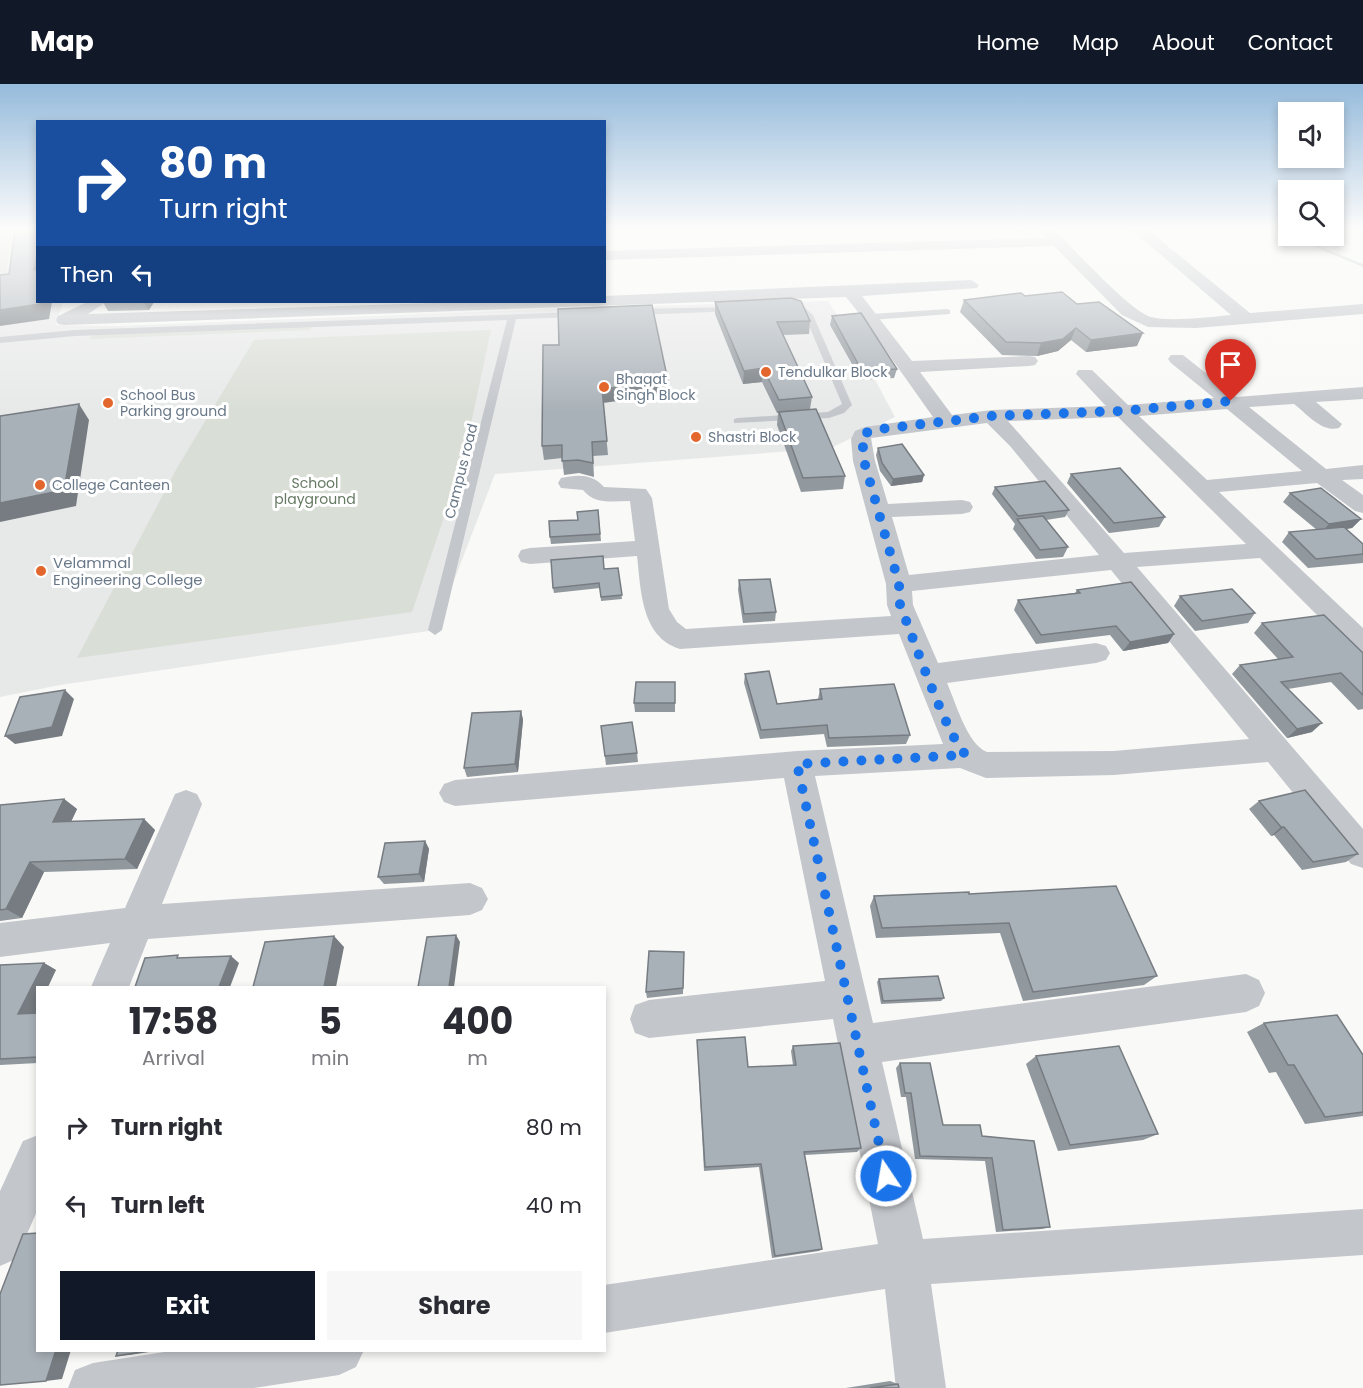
<!DOCTYPE html>
<html lang="en">
<head>
<meta charset="utf-8">
<style>
  body { margin:0; font-family:Poppins,sans-serif; background:#f7f7f7; color:#2b2b33; height:100vh; display:flex; flex-direction:column; font-size:22px; white-space:nowrap }
  * { box-sizing:border-box; margin:0 }
  p { font-size:20px; color:#7c7c81 }
  .icon { flex:none; width:33px; height:33px; fill:none; stroke:currentColor; stroke-width:2; stroke-linecap:round; stroke-linejoin:round }
  .map { position:relative; flex:1; overflow:hidden }
  .drawer { position:absolute; left:36px; top:902px; width:570px; height:366px; display:flex; flex-direction:column; background:#fff; border-radius:0px; box-shadow:0 3px 9px #0003 }
  .drawer>* { flex:none }
  .banner { position:absolute; left:36px; top:36px; width:570px; height:183px; border-radius:0px; box-shadow:0 3px 9px #0003; background:#1a4fa0; color:#fff; overflow:hidden }
  .tools { position:absolute; left:1278px; top:18px; display:grid; gap:12px }
  .tools a { display:grid; place-items:center; width:66px; height:66px; border-radius:0px; background:#fff; box-shadow:0 3px 9px #0003; font-size:30px }
  .pin { position:absolute; display:grid; place-items:center; width:51px; height:51px; color:#fff; margin:-62px -26px; border-radius:50% 50% 50% 0; rotate:-45deg; box-shadow:0 0 6px #0007 }
  .pin .icon { rotate:45deg }
  .me { position:absolute; width:66px; margin:-33px; rotate:348deg; stroke-linejoin:round; filter:drop-shadow(0 0 4px #0008) }
  .turn { display:flex; align-items:center; gap:21px; height:126px; padding:0 24px; font-size:27px }
  .turn .icon { width:78px; height:78px; stroke-width:2.5 }
  .turn b { display:block; font-size:42px; line-height:51px }
  .then { display:flex; align-items:center; height:57px; padding:0 24px; background:#0003; gap:12px; font-size:22px }
  .eta { display:flex; justify-content:space-evenly; align-items:center; height:102px; text-align:center }
  .eta b { font-size:36px; font-weight:700; line-height:42px }
  .action { display:flex; gap:12px; margin-top:auto; padding:12px 24px }
  .action a { flex:1; height:69px; border-radius:0px; background:#111827; color:#fff; font-size:24px; font-weight:700; line-height:69px; text-align:center }
  .action a+a { background:#f7f7f7; color:#2b2b33 }
  ul { padding:0; list-style:none }
  li { display:flex; align-items:center; gap:18px; height:78px; padding:0 24px }
  li div { flex:1 }
  li b { display:block; font-size:22px }
  li em { font-style:normal }
  header { display:flex; align-items:center; gap:36px; box-sizing:border-box; height:84px; padding:0 30px; background:#111827; color:#fff }
  header strong { font-size:28px }
  nav { display:flex; gap:33px; margin-inline-start:auto; font-size:21px }
  .map>svg:first-child { display:block }
  .built { fill:#e7e8e8 }
  .green { fill:#d9ded6 }
  .lines { fill:none; stroke-linecap:round; stroke-linejoin:round }
  .stream { fill:#bbc6cb; fill-rule:evenodd }
  .service { fill:#c3c6cb; fill-rule:evenodd }
  .minor { fill:#c3c6cb; fill-rule:evenodd }
  .wall { fill:#91989e }
  .shaded-wall { fill:#767c81 }
  .building { fill:#a9b1b8; stroke:#767c81; stroke-width:1.5 }
  .route { stroke:#1a73e8; stroke-width:10; stroke-dasharray:0 18 }
  .poi-dot { fill:#e3662d; stroke:#fff; stroke-width:2 }
  .labels { text-anchor:middle; dominant-baseline:central; stroke-width:6; stroke-linejoin:round; paint-order:stroke }
  .far-poi-label { font-size:14px; fill:#697888; stroke:#fff; text-anchor:start }
  .far-street-label { font-size:14px; fill:#697888; stroke:#fff }
  .far-park-label { font-size:14px; fill:#667a63; stroke:#fff }
  .poi-label { font-size:15px; fill:#697888; stroke:#fff; text-anchor:start }
</style>
</head>
<body>
<header>
<strong>Map</strong>
<nav><a>Home</a><a>Map</a><a>About</a><a>Contact</a></nav>
</header>
<div class="map">
<svg width="1363" height="1304" viewBox="0 0 1363 1304">
  <rect width="100%" height="100%" fill="#f9f9f7"/>
  <!-- built -->
  <path class="built" d="M0,146H37L38,218H63L56,241L115,242L580,224L828,217L855,258L895,333L831,364L495,390L435,546L60,601L0,613Z"/>
  <!-- green -->
  <path class="green" d="M14,146L6,187L37,183L0,205V148Z
    M313,240L310,246L89,255L96,249Z
    M491,246L463,377L412,528L77,574L177,384L254,256Z"/>
  <g class="lines">
    <!-- stream -->
    <path class="stream" d="M1276,146H1282L1288,149V151Z
      M1289,152H1293L1363,180V183Z"/>
    <!-- service -->
    <path class="service" d="M785,221L804,223L813,231L852,321L844,329L829,334L734,339V335L738,334L828,328L842,320L805,232L796,226L782,225L781,223Z
      M734,223L738,225L737,227L635,231L631,228L635,225Z
      M947,225L950,226V230L871,236L867,233L871,230Z
      M578,228L581,229V233L516,235L442,546L435,551L428,546L507,236L75,252L0,259V253L75,246Z"/>
    <!-- minor -->
    <path class="minor" d="M1039,146H1054C1073,164 1131,228 1151,233C1169,238 1211,233 1231,231L1132,146H1148L1250,229L1363,220V230L1196,244L1148,243L1122,231L1054,162L604,176V167L1046,154Z
      M971,196L979,201L977,204L862,212L912,277L1029,272L1035,273L1038,277L1035,281L1029,282L920,288L952,331L992,326L1106,322L1076,290L1078,286H1092L1128,321L1214,314L1171,279L1168,275L1171,271H1183L1236,313L1363,303V315L1316,318L1342,340L1339,344C1322,349 1307,330 1294,320L1249,323L1326,385L1363,381V395L1342,396L1363,411V429L1355,427L1317,399L1219,408L1363,544V570L1353,567L1260,474L1137,483L1363,745V784L1351,780L1268,678L1114,691L986,694L960,684L815,692L873,939L1246,890L1259,896L1265,909L1259,922L1246,928L882,978L923,1155L1363,1125V1171L931,1200L946,1304H896L885,1205L604,1249V1201L878,1160L833,935L649,954L635,949L630,935L635,921L649,916L825,897L784,694L455,722L444,718L439,709L444,700L455,696L797,667L943,660L899,550L680,565C641,553 641,506 637,472L530,480L521,478L518,472L521,466L530,464L635,457L630,417C612,417 595,421 583,406L561,404L558,399L561,394C578,390 593,390 604,403L646,405L652,414L669,525L677,538L686,545L891,532L887,521L886,500L853,377L851,355L855,347L865,343L933,333L865,237L846,213L64,241L58,240L56,236L58,232L87,218H106L88,230L466,218H604V212ZM1227,325L1302,387L1207,396L1139,332ZM1118,333L1246,460L1124,469L1008,337ZM987,339L1010,362L1099,471L909,491L892,433L962,430L970,428L973,423L970,418L962,416L888,420L875,377L871,354ZM1111,486L1249,655L1114,667L987,668C967,660 956,619 947,599L1096,579L1106,576L1110,569L1106,562L1096,559L938,579L913,521L912,507Z
      M186,706L197,710L202,720L162,820L470,799L482,804L488,815L482,826L470,831L148,855L129,903H91L110,859L0,873V839L125,824L175,710Z
      M38,1051V1125L16,1175L0,1182V1107L23,1057Z
      M177,1266H364L356,1283L339,1291L254,1304H68L75,1286L93,1279Z"/>
  </g>
  <!-- wall -->
  <path class="wall" d="M1025,212L1077,220L1137,262L1086,268L1071,256L1058,267L1037,272L1002,271L960,228L964,216Z
    M103,218H154L149,226L108,227Z
    M715,218L810,237L809,250L783,251L812,313L810,325L845,392L843,405L801,408L777,341L778,329H777L762,298L743,300L715,230Z
    M832,232L897,285L894,294L861,296L830,241Z
    M543,261L668,297V310L603,318L608,371L593,372L594,393L579,389L564,391L562,374L544,376L542,362Z
    M878,364L924,391L922,398L891,402L880,387L876,371Z
    M1071,390L1165,433L1159,443L1109,449L1067,399Z
    M995,403L1069,426L1065,433L1046,436L1068,463L1063,473L1036,475L1013,445L1015,440L992,410Z
    M1290,409L1361,435L1352,444L1346,445L1363,460V479L1308,484L1282,458L1289,448L1317,446L1283,418Z
    M598,426L601,457L551,460L550,453L578,436Z
    M618,484L622,515L601,517L600,504L554,509L553,504L604,485Z
    M739,496L776,528L775,537L743,539L738,506Z
    M1077,506L1174,550L1168,559L1123,567L1110,551L1036,560L1014,526L1018,516L1075,509Z
    M1180,512L1255,529L1248,539L1195,547L1174,522Z
    M1262,539L1363,569V625L1358,626L1331,598L1288,605L1312,648L1287,654L1232,590L1240,581L1278,575L1254,549Z
    M745,590L777,620L818,615L820,605L910,651L906,660L827,663L824,650L760,655L744,599Z
    M675,598V628H635L634,619Z
    M521,627L523,636L518,688L467,693L464,684Z
    M601,642L637,669L638,678L606,681Z
    M64,715L77,725L71,738L144,735L155,746L137,785L44,788L22,834L0,837V721Z
    M1259,717L1358,770L1346,778L1302,786L1274,751L1271,752L1249,725Z
    M425,757L429,765L424,798L384,800L378,793Z
    M969,810L1157,892L1144,901L1023,917L1000,849L876,854L870,822L874,812Z
    M684,868L683,910L647,914L646,908Z
    M44,879L56,886L38,903V924L35,929H38V979L0,981V881Z
    M879,895L944,914L941,917L881,920L877,898Z
    M1264,939L1363,971V1032L1305,1040L1276,988L1269,989L1247,948Z
    M697,956L748,983L793,981L791,967L793,962L861,1064L857,1068L805,1071L822,1165L819,1167L772,1174L759,1083L704,1087Z
    M1036,972L1158,1050L1143,1056L1058,1067L1026,980Z
    M900,979L943,1041L982,1052L1050,1143L1042,1145L996,1148L985,1077L915,1075L906,1013H901L896,984Z
    M118,1266H162L130,1271L116,1272Z
    M890,1297L898,1300L899,1304H846Z"/>
  <!-- shaded-wall -->
  <path class="shaded-wall" d="M38,164V191L34,186Z
    M40,218H52L49,235L0,242V226Z
    M144,218H154L149,226Z
    M1076,244L1071,256L1058,267L1037,272L1041,259Z
    M1143,249L1137,262L1086,268L1091,256Z
    M763,284L762,298L743,300L744,287Z
    M668,297V310L603,319L602,305Z
    M79,320L89,336L76,422L0,438V419Z
    M924,391L922,398L891,402L893,395Z
    M1361,435L1352,444L1321,449L1329,440Z
    M1174,550L1168,559L1123,567L1130,558Z
    M65,606L74,615L62,652L15,660L5,652Z
    M521,627L523,636L518,688L515,680Z
    M1322,639L1312,648L1287,654L1297,645Z
    M64,715L77,725L66,748L53,738Z
    M144,735L155,746L137,785L125,775Z
    M1281,743H1284L1274,751L1271,752Z
    M425,757L429,765L424,798L419,790Z
    M30,778L44,788L22,834L6,825Z
    M456,851L460,858L454,903H449Z
    M334,852L344,863L336,903H324Z
    M231,872L239,879L230,903H219Z
    M44,879L56,886L48,903H38V924L32,936L18,930Z
    M56,1266H71L62,1295L46,1297Z"/>
  <!-- building -->
  <path class="building" d="M15,146H38V164L34,186L38,185V218H40V220L0,226V191L9,190Z
    M1062,208L1077,220L1099,218L1143,249L1091,256L1076,244L1063,255L1041,259L1006,258L964,216L1021,209L1025,212Z
    M791,214L801,217L810,237L777,238L812,313L779,316L763,284L744,287L715,218Z
    M652,221L668,297L602,305L607,357L592,358L593,379L578,376L562,377V361L542,362L543,261H559L558,225Z
    M861,229L897,285L862,287L832,232Z
    M79,320L64,406L0,419V332Z
    M816,325L845,392L803,394L779,328Z
    M902,360L924,391L893,395L882,379L878,364Z
    M1120,384L1165,433L1114,439L1071,390Z
    M1045,397L1069,426L1018,432L995,403Z
    M1321,404L1361,435L1329,440L1290,409Z
    M598,426L600,450L550,453L549,437L578,436L577,428Z
    M1043,432L1068,463L1040,466L1017,435Z
    M1344,443L1363,460V470L1316,475L1289,448Z
    M603,472L604,485L618,484L622,511L601,513L599,499L553,504L551,476Z
    M770,495L776,528L744,530L739,496Z
    M1131,498L1174,550L1130,558L1116,542L1041,551L1018,516L1080,509L1077,506Z
    M1232,505L1255,529L1202,537L1180,512Z
    M1324,531L1363,569V611L1341,589L1281,598L1322,639L1297,645L1240,581L1293,573L1262,539Z
    M769,587L777,620L822,615L820,605L894,600L910,651L829,654L827,641L761,646L745,590Z
    M636,598H675V619H634Z
    M65,606L52,643L5,652L20,613Z
    M521,627L515,680L464,684L472,629Z
    M632,638L637,669L605,672L601,642Z
    M1305,706L1358,770L1313,778L1284,743H1281L1259,717Z
    M64,715L53,738L144,735L125,775L30,778L6,825L0,826V721Z
    M425,757L419,790L378,793L385,759Z
    M1116,802L1157,892L1033,908L1009,839L882,844L874,812L969,808V810Z
    M456,851L449,903H418L427,853Z
    M334,852L324,903H253L265,858Z
    M649,867L684,868L683,904L646,908Z
    M178,871L177,874L231,872L219,903H135L145,874Z
    M44,879L18,930L38,929V973L0,975V881Z
    M938,892L944,914L883,917L879,895Z
    M1337,931L1363,971V1028L1325,1033L1294,981H1288L1264,939Z
    M745,953L748,983L796,981L793,962L840,959L861,1064L804,1068L822,1165L775,1172L761,1080L705,1083L697,956Z
    M1119,962L1158,1050L1070,1061L1036,972Z
    M900,979H930L943,1041H980L982,1052L1034,1057L1050,1143L1003,1146L992,1074L920,1072L911,1009H905Z
    M38,1149V1266H56L46,1297L0,1301V1210L23,1150Z
    M118,1266H154L116,1272Z
    M898,1300L899,1304H870Z"/>
  <!-- sky -->
  <linearGradient id="sky" x2="0" y2="1"><stop stop-color="#96bbdc"/><stop offset="0.44" stop-color="#fcfcfb"/><stop offset="1" stop-color="#fcfcfb" stop-opacity="0"/></linearGradient>
  <rect width="1363" height="329" fill="url(#sky)"/>
  <g class="lines">
    <!-- route -->
    <path class="route" d="M886,1092L797,680L966,671C947,654 912,550 900,521L899,500L864,377L862,351L872,346L992,332L1121,327L1231,317"/>
  </g>
  <!-- markers -->
  <g class="poi-dot">
    <circle cx="766" cy="288" r="6"/>
    <circle cx="604" cy="303" r="6"/>
    <circle cx="108" cy="319" r="6"/>
    <circle cx="696" cy="353" r="6"/>
    <circle cx="40" cy="401" r="6"/>
    <circle cx="41" cy="487" r="6"/>
  </g>
  <g class="labels">
    <!-- far-poi labels -->
    <g class="far-poi-label">
      <text x="778" y="288">Tendulkar Block</text>
      <text x="616" y="295">Bhagat<tspan x="616" dy="16">Singh Block</tspan></text>
      <text x="120" y="311">School Bus<tspan x="120" dy="16">Parking ground</tspan></text>
      <text x="708" y="353">Shastri Block</text>
      <text x="52" y="401">College Canteen</text>
    </g>
    <!-- far-street labels -->
    <g class="far-street-label">
      <text transform="translate(461 387) rotate(-76)">Campus road</text>
    </g>
    <!-- far-park labels -->
    <g class="far-park-label">
      <text x="315" y="399">School<tspan x="315" dy="16">playground</tspan></text>
    </g>
    <!-- poi labels -->
    <g class="poi-label">
      <text x="53" y="478">Velammal<tspan x="53" dy="17">Engineering College</tspan></text>
    </g>
  </g>
</svg>
<div class="tools">
<a><svg class="icon" aria-label="sound" viewBox="0 0 24 24"><path d="M4 9h4l5-4v14l-5-4H4zM17 9q2 3 0 6"/></svg></a>
<a><svg class="icon" aria-label="search" viewBox="0 0 24 24"><circle cx="10" cy="10" r="6"/><path d="M15 15l6 6"/></svg></a>
</div>
<div class="pin" style="left:1231px;top:317px;background:#d93025"><svg class="icon" aria-label="arrive" viewBox="0 0 24 24"><path d="M6 21V4h12l-3 4 3 4H6"/></svg></div>
<svg class="me" style="left:886px;top:1092px" viewBox="-20 -20 40 40"><circle r="17" fill="#1a73e8" stroke="#fff" stroke-width="3"/><path d="M0-11L8 9 0 5-8 9z" fill="#fff"/></svg>
<div class="banner">
<div class="turn"><svg class="icon" aria-label="right" viewBox="0 0 24 24"><path d="M7 20v-9h11M14 6l5 5-5 5"/></svg><div><b>80 m</b>Turn right</div></div>
<div class="then">Then<svg class="icon" aria-label="left" viewBox="0 0 24 24"><path d="M17 20v-9H6M10 6l-5 5 5 5"/></svg></div>
</div>
<section class="drawer">
<div class="eta">
<div><b>17:58</b><p>Arrival</p></div>
<div><b>5</b><p>min</p></div>
<div><b>400</b><p>m</p></div>
</div>
<ul>
<li><svg class="icon" aria-label="right" viewBox="0 0 24 24"><path d="M7 20v-9h11M14 6l5 5-5 5"/></svg><div><b>Turn right</b></div><em>80 m</em></li>
<li><svg class="icon" aria-label="left" viewBox="0 0 24 24"><path d="M17 20v-9H6M10 6l-5 5 5 5"/></svg><div><b>Turn left</b></div><em>40 m</em></li>
</ul>
<div class="action"><a>Exit</a><a>Share</a></div>
</section>
</div>
</body>
</html>
